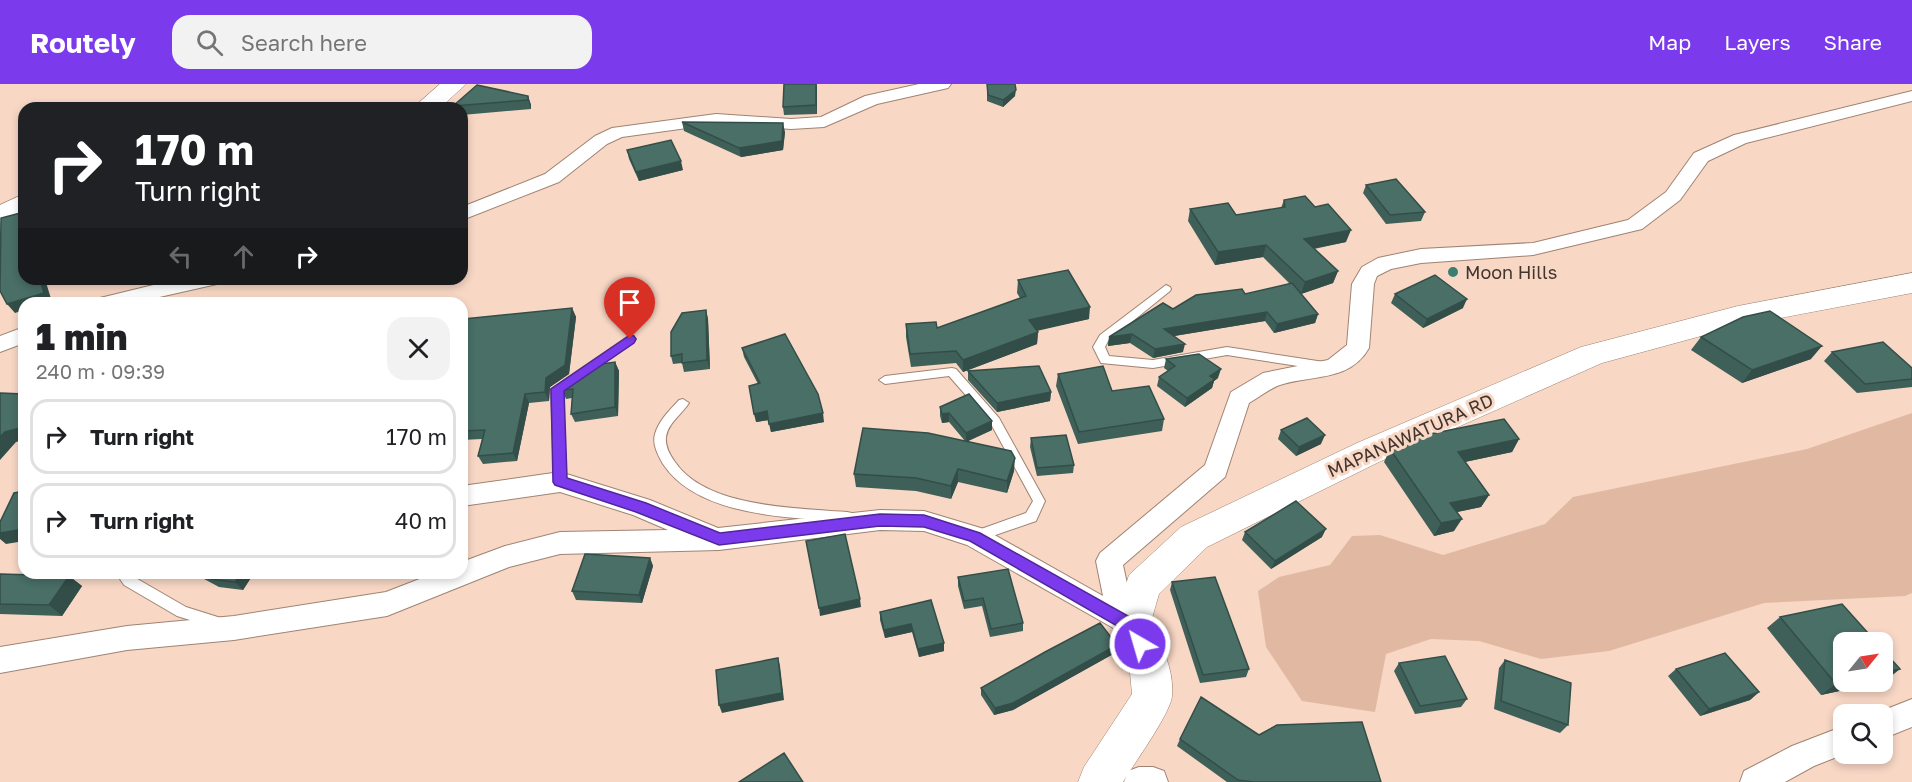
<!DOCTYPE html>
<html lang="en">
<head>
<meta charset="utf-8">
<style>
  body { margin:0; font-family:"Golos Text",sans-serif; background:#f2f2f2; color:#202124; height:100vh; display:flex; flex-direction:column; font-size:22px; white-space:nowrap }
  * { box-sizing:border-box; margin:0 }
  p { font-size:20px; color:#757577 }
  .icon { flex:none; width:33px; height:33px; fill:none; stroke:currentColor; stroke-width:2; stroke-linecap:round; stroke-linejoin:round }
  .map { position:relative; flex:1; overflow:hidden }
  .sheet { position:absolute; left:18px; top:213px; width:450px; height:282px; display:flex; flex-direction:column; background:#fff; border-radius:18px; box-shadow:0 3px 9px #0003 }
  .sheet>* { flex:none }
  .top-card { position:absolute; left:18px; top:18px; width:450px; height:183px; border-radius:18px; box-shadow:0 3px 9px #0003; background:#202124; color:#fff; overflow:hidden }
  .needle { width:39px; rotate:60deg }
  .fabs { position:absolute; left:1833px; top:548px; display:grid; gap:12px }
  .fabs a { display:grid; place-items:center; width:60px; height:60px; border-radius:12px; background:#fff; box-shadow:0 3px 9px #0003; font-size:30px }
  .pin { position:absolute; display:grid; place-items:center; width:51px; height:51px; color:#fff; margin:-62px -26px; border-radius:50% 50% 50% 0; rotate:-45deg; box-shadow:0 0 6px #0007 }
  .pin .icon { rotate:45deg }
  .me { position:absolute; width:66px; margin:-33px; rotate:322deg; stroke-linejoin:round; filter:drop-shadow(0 0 4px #0008) }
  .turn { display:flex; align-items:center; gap:21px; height:126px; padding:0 18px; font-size:27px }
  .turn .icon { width:78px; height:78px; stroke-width:2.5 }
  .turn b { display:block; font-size:42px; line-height:51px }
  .lanes { display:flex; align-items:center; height:57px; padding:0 18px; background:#0003; justify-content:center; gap:30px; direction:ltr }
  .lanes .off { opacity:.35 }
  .round { display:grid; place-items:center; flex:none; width:63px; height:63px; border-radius:18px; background:#f2f2f2 }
  .headline { display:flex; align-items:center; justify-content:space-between; height:102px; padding:0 18px }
  h1 { font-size:36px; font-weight:800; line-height:45px }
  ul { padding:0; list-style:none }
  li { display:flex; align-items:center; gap:18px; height:75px; margin:0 12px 9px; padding:0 6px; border:3px solid #e0e0e0; border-radius:18px }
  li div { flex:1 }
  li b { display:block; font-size:22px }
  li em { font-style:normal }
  header { display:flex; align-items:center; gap:36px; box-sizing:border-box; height:84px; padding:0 30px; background:#7c3aed; color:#fff }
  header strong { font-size:28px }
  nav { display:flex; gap:33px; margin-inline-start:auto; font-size:21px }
  .search { width:420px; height:54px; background:#f2f2f2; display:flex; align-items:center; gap:15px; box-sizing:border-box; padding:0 21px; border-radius:18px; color:#757577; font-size:22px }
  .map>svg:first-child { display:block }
  .green { fill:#e1b9a2 }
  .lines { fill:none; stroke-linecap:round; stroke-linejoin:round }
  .lane-casing { stroke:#a08372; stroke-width:2 }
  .street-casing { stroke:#a08372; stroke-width:2 }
  .secondary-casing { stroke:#a08372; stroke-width:1 }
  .lane { fill:#fff; fill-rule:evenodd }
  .street { fill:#fff; fill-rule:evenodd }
  .secondary { fill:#fff; fill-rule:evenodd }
  .wall { fill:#3f5f59 }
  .shaded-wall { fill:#334e48 }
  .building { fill:#496f67; stroke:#334e48; stroke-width:1.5 }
  .route { fill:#7c3aed; stroke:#51269a; stroke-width:1.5 }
  .poi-dot { fill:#3a7e72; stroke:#f8d7c5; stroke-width:2 }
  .labels { text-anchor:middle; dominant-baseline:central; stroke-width:6; stroke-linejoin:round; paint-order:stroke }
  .poi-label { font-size:18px; fill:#42352e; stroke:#f8d7c5; text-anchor:start }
  .street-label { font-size:18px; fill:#42352e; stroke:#f8d7c5 }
</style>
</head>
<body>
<header>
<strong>Routely</strong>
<div class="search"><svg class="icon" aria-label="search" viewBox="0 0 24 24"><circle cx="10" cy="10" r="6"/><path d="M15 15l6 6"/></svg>Search here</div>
<nav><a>Map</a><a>Layers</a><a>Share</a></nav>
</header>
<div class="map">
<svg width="1912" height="698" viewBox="0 0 1912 698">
  <rect width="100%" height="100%" fill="#f8d7c5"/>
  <!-- green -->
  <path class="green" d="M1912,329V509L1905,512L1764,519L1609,567L1541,575L1479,557L1431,555L1386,570L1375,628L1302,617L1266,563L1258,507L1279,493L1330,481L1352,452L1380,451L1443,471L1545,440L1573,413L1807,365Z"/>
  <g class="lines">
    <!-- lane casing -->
    <g class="lane-casing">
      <path id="lane" d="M1166,201L1170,203L1171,205L1170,207L1108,257L1105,263L1109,272L1153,276L1227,263L1324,278L1330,282L1324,286L1227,271L1153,284L1101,279L1093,263L1100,251Z
        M630,251L636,255L634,258L563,307L566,398L564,401H556L554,398L551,305Z
        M952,284L956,285L999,334L1045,417L1036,437L975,458L970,457L968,453L970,449L1026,429L1033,417L991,340L949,292L885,300L879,296L885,292Z
        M683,315L689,319C682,330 668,339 666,353C665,363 670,371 675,378C706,424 797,424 847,428L852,429L853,433L852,437L847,438C789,433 698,433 663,380C658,371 652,360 655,350C659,336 670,326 679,316Z
        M116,489H131L134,493L186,523L224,535L226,539L224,543L219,545L177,532L124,501Z"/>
    </g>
    <!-- street casing -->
    <g class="street-casing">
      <path id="street" d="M919,0H951L948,4L877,20L824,43L791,45L716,40L622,53L607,60L559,98L462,136V123L545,90L595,52L612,44L716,30L791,35L821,33L865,12Z
        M1912,7V17L1746,59L1708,77L1680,116L1642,145L1533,171L1421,179L1391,185L1377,192L1374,200L1369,264C1349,299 1310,290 1277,302C1268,306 1258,314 1249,319L1225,393L1123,481L1129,509L1145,542L1141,551L1131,554L967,461L924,447L880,446L719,466L560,470L509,483L387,532L234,556L127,566L0,589V563L127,542L234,532L386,508L435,489H462V478L505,462L560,448L668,446L633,431L560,408L462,422V402L560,388L650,416L718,444L880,426L924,427L984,445L1103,512L1096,477L1100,469L1205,381L1231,308L1263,289L1328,276L1347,261L1352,200L1362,183L1378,174L1421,165L1533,159L1628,136L1666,108L1694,69L1734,51Z
        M178,195H220L217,200L133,219H97L100,214Z
        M24,243V259L0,268V252Z
        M1912,615V643L1882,655V630H1874Z
        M1844,642V669H1847L1814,682L1785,698H1740L1744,687L1792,662Z
        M1139,683H1153L1164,687L1168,698H1124L1128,687Z"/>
    </g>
    <!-- secondary casing -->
    <g class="secondary-casing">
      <path id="secondary" d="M440,0H466L440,24H413Z
        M24,110V129L0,140V121Z
        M1912,189V209L1738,242L1602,279L1381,377L1207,463L1159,510L1150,541C1163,564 1174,585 1172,612C1171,629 1133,681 1123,698H1078L1084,683L1132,610L1129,578L1112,542L1129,491L1181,443L1357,359L1581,263L1738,222Z"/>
    </g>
    <!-- lane -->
    <use href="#lane" class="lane"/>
    <!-- street -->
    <use href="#street" class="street"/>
    <!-- secondary -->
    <use href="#secondary" class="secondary"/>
  </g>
  <!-- wall -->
  <path class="wall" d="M817,0V30L784,31L783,23Z
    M987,0L1015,12L1003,23L987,17Z
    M528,12L531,21V25L462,31V24H454L453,22Z
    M682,38L785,48L783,66L741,73L684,47Z
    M627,66L683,86L639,97L629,75Z
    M1366,101L1425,128L1421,137L1386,140L1363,109Z
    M1284,116L1346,158L1314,165L1338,187L1333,199L1301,210L1318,230L1315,239L1274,249L1265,237L1174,252L1183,268L1153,274L1130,259L1108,262L1109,253L1173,225L1245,210L1290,200L1263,173L1215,181L1188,137L1190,125L1236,131L1281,124Z
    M1018,196L1089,235L1037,246L1038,248L1037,260L963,288L956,279L911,283L906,253V240L937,244L1020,214L1017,209Z
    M1395,210L1463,224L1423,244L1391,219Z
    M572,224L576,233L569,290L550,303L549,317L529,319L517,377L483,380L478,372L482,355L462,356V245Z
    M706,226L708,235L710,285L684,288L682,279L673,280L671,272Z
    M1701,253L1811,275L1742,299L1691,266Z
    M742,264L824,338L771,348L769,336L756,338L758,300L744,273Z
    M1832,268L1912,284V303L1857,309L1824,277Z
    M1166,275L1218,294L1214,297L1212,304L1185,323L1157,302L1159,293L1168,287L1164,284Z
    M615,278L619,287L618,332L575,338L571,330L572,314L566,315L562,306Z
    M968,287L1051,308L1050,317L997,328L968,296Z
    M1058,290L1112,307L1164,335L1162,347L1078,360L1056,302Z
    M940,323L992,337V346L968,357L1014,387L1007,409L958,398L951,415L916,407L856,403L854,390L965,357L949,338L942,339L940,332Z
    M1281,346L1321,360L1296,372L1278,355Z
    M1031,354L1074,381L1073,389L1037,392L1030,363Z
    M1519,355L1512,368L1465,378L1489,411L1481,423L1457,428L1454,447L1434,452L1384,378L1390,365Z
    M1245,448L1322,453L1271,485L1242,456Z
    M650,474L653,482L642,519L576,516L572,507Z
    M193,489H254L243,506L219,503Z
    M0,490L69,492L82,502L62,532L0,530Z
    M958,493L1023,539V547L990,553L982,522L964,525L958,502Z
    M1172,498L1249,585L1246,593L1200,599L1170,506Z
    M931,516L944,559V567L919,573L912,548L885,554L880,536V528Z
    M1780,533L1885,597L1821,611L1767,544Z
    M1117,561L1115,569L1013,626L994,631L981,611V604Z
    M1505,576L1568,641L1560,649L1494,625L1499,584Z
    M1399,579L1467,615L1461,623L1415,630L1394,587Z
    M1676,585L1759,608L1750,616L1700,632L1668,592Z
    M1259,651L1381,698H1227L1177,662L1180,655Z"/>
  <!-- shaded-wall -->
  <path class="shaded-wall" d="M816,0L817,7V30L816,21Z
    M1016,6L1015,12L1003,23V16Z
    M528,12L531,21V25L528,16Z
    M783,39L785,48L783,66L741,73L739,64Z
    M681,77L683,86L639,97L636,88Z
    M1351,146L1346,158L1300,167L1304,155Z
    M1266,161L1263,173L1215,181L1218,168Z
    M1338,187L1333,199L1301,210L1305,198Z
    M40,195H45L52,218L24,219V226L15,229L7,220Z
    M1467,215L1463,224L1423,244L1427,235Z
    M1090,223L1089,235L1028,249L1029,236Z
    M572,224L576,233L569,290L550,303L549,317L545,308L546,294Z
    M706,226L708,235L710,285L707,276Z
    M1267,228L1265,237L1162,254L1164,245Z
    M1318,230L1315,239L1274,249L1277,240Z
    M1038,248L1037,260L963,288V276Z
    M1132,250L1130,259L1108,262L1109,253Z
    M1185,260L1183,268L1153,274L1155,265Z
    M1822,262L1811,275L1742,299L1752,286Z
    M615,278L619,287L618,332L615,323Z
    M1221,285L1218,294L1214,297L1212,304L1185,323L1187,314L1210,292Z
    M1051,308L1050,317L997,328V319Z
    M525,310L529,319L517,377L513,369Z
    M767,327L769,336L756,338L754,330Z
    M823,329L824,338L771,348L769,340Z
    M949,329V338L942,339V330Z
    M992,337V346L966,358V349Z
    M24,343V356L16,358L0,376V353L5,348Z
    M1325,351L1321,360L1296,372L1299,363Z
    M1519,355L1512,368L1450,381L1458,368Z
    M1015,374L1014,387L1007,409V397Z
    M958,385V398L951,415V402Z
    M1489,411L1481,423L1443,431L1450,419Z
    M1462,435L1454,447L1434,452L1441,439Z
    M24,445V457L6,460L0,455V449Z
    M1326,445L1322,453L1271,485L1275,477Z
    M462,449L467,465L462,467Z
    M650,474L653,482L642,519L639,511Z
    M241,489H254L243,506L235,498Z
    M69,492L82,502L62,532L49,521Z
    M860,515L861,523L820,532L819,524Z
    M911,540L912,548L885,554L884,546Z
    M944,559V567L919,573L918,565Z
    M1117,561L1115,569L1013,626L994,631L995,624Z
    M778,574L780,582L784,616L722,629L719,621Z
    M1900,585L1885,597L1821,611L1836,600L1848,597H1882V589Z
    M1759,608L1750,616L1700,632L1709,625Z"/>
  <!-- building -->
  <path class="building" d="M784,0H816V21L783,23Z
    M987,0H1015L1016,6L1003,16L988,11Z
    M477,1L528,12V16L453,22Z
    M682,38L783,39L782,57L739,64Z
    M671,56L681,77L636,88L627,66Z
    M1396,95L1425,128L1390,131L1366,101Z
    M1305,112L1315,123L1328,120L1351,146L1304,155L1338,187L1305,198L1266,161L1218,168L1190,125L1228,119L1236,131L1285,123L1284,116Z
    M24,128V195H40L44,209L7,220L0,207L1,134Z
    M1068,186L1090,223L1029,236L1038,248L963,276L956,267L910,270L906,240L936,238L937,244L1026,212L1018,196Z
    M1435,191L1467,215L1427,235L1395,210Z
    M1292,199L1318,230L1277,240L1267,228L1164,245L1185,260L1155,265L1132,250L1109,253L1163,219L1173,225L1196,211L1242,205L1245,210Z
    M572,224L565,281L546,294L545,308L525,310L513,369L478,372L485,346L462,347V245L464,235Z
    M706,226L707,276L682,279V270L671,272V248L682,229Z
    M1770,227L1822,262L1752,286L1701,253L1743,233Z
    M785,250L818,310L823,329L769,340L767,327L754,330L749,302L760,299L742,264Z
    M1883,258L1912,284V295L1865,300L1832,268Z
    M1199,270L1221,285L1210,292L1215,295L1187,314L1159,293L1175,282L1166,275Z
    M615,278V323L571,330L573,305L562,306V299L587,282Z
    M1039,282L1051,308L997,319L968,287Z
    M1103,282L1112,307L1149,302L1164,335L1079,348L1058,290Z
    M0,309L24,310V343L5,348L0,353Z
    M969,310L992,337L966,349L949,329L942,330L940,323Z
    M1307,334L1325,351L1299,363L1281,346Z
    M1504,335L1519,355L1458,368L1489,411L1450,419L1462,435L1441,439L1390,365L1420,352Z
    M863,344L928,349L1011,367L1015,374L1007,397L958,385L951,402L916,394L854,390Z
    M1066,351L1074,381L1037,384L1031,354Z
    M24,407V445L0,449V438L14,409Z
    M1296,417L1326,445L1275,477L1245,448Z
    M845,450L860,515L819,524L806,457Z
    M585,470L650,474L639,511L572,507Z
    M1008,485L1023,539L991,545L983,514L964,517L958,493Z
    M200,489H241L235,498L211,495Z
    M0,490L69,492L49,521L0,520Z
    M1215,493L1249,585L1203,591L1172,498Z
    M931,516L944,559L918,565L911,540L884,546L880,528Z
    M1842,520L1876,558H1844V597H1848L1836,600L1780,533Z
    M1100,539L1117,561L1013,619L995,624L981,604L1045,568Z
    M1882,565L1900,585L1882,589Z
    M1725,569L1759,608L1709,625L1676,585Z
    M1445,572L1467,615L1420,622L1399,579Z
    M778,574L782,609L719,621L716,586Z
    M1505,576L1571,599L1568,641L1501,617Z
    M1201,613L1259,651L1277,641L1362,638L1381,698H1254L1238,696L1180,655Z
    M784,669L803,698H739Z"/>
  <!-- route -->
  <path class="route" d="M630,251L634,252L636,255L634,259L564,307L567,394L646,419L720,449L880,430L924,431L980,449L1137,537L1148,560L1146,565L1140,567L1134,565L1126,547L970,457L924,443L880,442L719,461L636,428L555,401L553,398L551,305Z"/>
  <!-- markers -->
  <circle class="poi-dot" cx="1453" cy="188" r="6"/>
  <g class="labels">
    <!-- poi labels -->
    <g class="poi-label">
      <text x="1465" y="188">Moon Hills</text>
    </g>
    <!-- street labels -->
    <g class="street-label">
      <text transform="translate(1410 351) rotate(-24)">MAPANAWATURA RD</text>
    </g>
  </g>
</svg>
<div class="fabs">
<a><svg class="needle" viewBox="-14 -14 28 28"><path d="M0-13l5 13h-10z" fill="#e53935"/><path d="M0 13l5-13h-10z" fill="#757577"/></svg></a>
<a><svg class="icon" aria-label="search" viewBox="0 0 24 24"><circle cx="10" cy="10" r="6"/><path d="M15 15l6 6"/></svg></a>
</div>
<div class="pin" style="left:630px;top:255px;background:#d93025"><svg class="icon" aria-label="arrive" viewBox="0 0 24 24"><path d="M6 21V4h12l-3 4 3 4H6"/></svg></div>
<svg class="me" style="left:1140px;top:560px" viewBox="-20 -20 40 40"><circle r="17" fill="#7c3aed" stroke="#fff" stroke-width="3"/><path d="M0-11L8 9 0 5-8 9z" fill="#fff"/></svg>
<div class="top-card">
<div class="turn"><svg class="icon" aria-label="right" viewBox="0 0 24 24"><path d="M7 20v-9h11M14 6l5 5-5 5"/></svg><div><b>170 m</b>Turn right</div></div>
<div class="lanes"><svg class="icon off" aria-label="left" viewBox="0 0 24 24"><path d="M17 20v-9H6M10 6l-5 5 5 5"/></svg><svg class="icon off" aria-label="ahead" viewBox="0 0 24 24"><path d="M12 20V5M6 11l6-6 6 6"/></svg><svg class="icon" aria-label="right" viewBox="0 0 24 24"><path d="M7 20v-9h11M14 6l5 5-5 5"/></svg></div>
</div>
<section class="sheet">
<div class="headline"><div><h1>1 min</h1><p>240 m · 09:39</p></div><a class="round"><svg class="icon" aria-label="close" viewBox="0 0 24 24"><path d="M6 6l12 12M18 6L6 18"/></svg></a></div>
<ul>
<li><svg class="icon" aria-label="right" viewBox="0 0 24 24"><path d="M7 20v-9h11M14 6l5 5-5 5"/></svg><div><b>Turn right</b></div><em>170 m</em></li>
<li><svg class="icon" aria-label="right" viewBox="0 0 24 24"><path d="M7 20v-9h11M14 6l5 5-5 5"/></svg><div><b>Turn right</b></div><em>40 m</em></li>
</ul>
</section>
</div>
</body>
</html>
